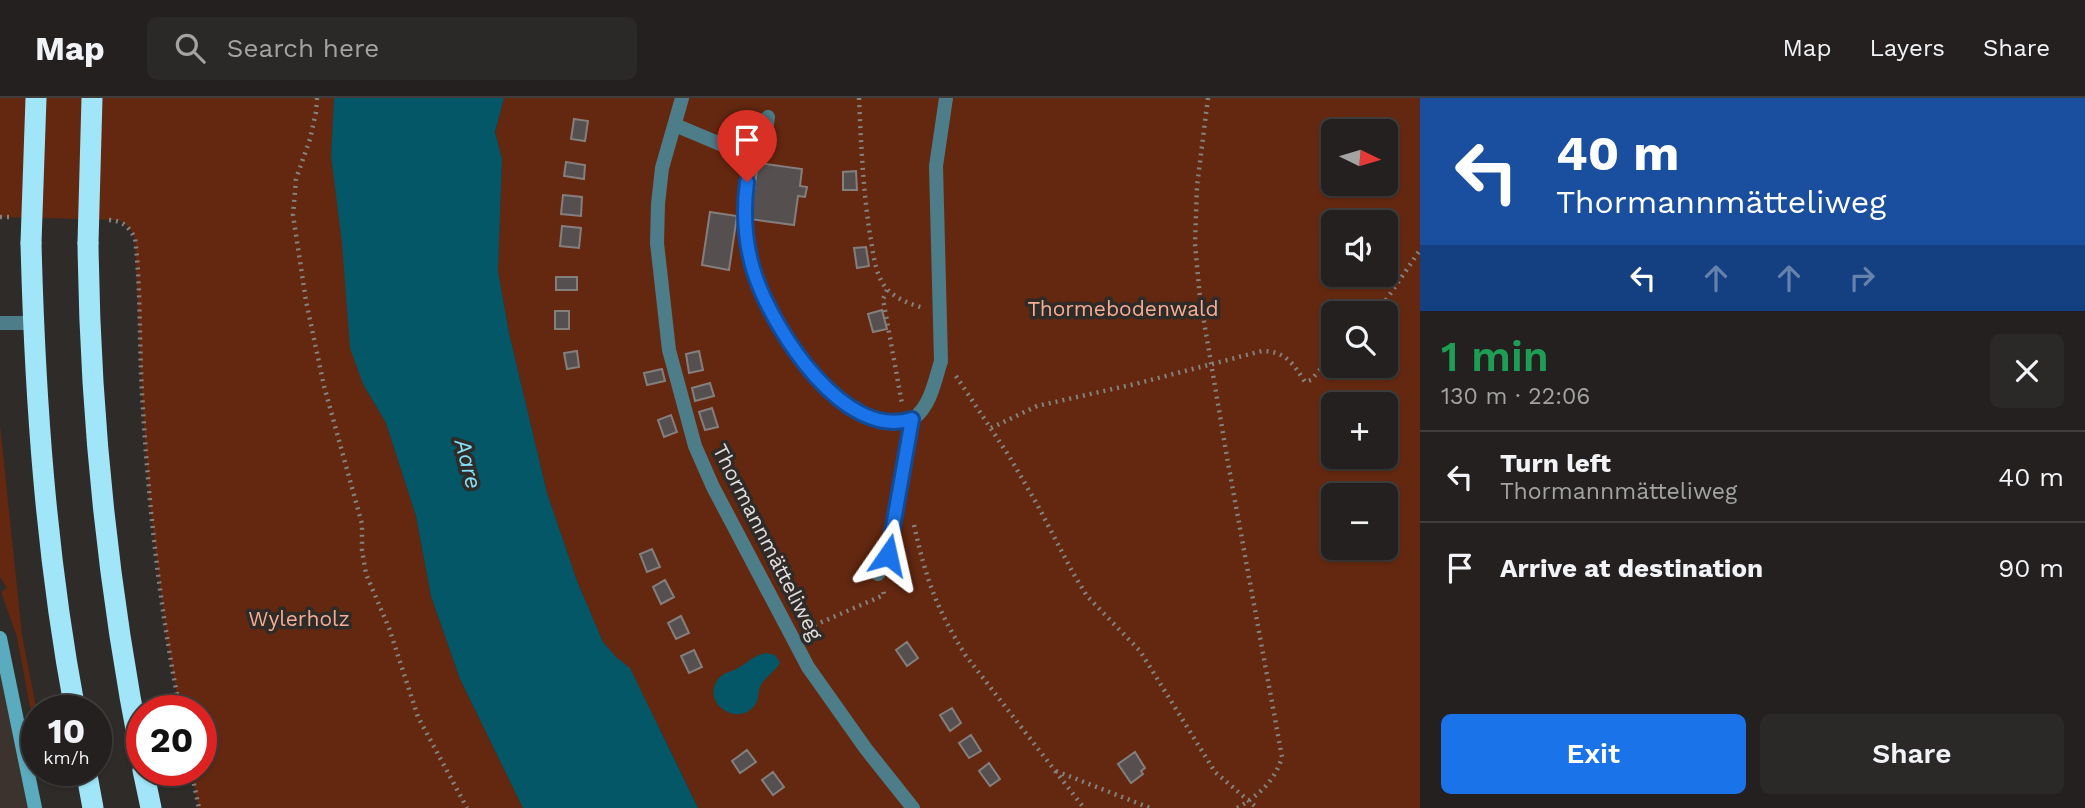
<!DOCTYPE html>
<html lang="en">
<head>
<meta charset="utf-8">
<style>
  body { margin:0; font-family:"Work Sans",sans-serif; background:#2b2828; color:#f1f3f6; height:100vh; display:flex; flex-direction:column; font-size:26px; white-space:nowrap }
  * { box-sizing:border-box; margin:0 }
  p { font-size:23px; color:#a3a3a4 }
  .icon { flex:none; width:38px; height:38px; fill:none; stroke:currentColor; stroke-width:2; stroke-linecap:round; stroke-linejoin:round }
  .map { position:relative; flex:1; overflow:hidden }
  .sheet { display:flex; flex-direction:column; background:#23201f; width:665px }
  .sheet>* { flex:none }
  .hud { background:#1a4fa0; color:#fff; overflow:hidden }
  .needle { width:46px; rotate:95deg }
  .tools { position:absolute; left:1321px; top:21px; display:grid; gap:14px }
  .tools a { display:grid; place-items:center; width:77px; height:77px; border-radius:10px; background:#23201f; box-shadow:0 2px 5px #0004,0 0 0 2px #403e3d; font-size:35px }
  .speed { position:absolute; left:21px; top:597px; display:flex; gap:14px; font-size:35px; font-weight:700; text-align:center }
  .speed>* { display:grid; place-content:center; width:91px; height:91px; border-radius:50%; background:#23201f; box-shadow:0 2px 5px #0004,0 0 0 2px #403e3d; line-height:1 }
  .speed small { font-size:18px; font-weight:400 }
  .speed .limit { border:10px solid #d22; background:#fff; color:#111 }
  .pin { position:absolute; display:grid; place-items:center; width:60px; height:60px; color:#fff; margin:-72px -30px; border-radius:50% 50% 50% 0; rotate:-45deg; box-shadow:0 0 7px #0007 }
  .pin .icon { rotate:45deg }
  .me { position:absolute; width:77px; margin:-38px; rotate:11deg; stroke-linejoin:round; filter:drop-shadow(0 0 5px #0008) }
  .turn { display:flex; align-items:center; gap:24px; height:147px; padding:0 21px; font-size:32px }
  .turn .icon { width:91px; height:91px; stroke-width:2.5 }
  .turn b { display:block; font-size:49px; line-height:60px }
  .lanes { display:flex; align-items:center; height:66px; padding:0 21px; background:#0003; justify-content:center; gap:35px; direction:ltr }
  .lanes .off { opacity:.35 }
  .round { display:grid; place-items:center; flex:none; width:74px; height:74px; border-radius:10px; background:#2b2828 }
  .head { display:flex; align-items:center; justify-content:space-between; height:119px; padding:0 21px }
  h1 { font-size:42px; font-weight:600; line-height:52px; color:#1e9e55 }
  .action { display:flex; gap:14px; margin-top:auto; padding:14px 21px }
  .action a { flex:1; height:80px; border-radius:10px; background:#1a73e8; color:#fff; font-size:28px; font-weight:600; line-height:80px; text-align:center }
  .action a+a { background:#2b2828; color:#f1f3f6 }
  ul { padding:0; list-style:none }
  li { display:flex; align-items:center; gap:21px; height:91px; padding:0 21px; border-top:2px solid #403e3d }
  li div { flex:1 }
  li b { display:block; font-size:26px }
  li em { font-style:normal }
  header { display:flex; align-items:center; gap:42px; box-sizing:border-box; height:98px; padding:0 35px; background:#23201f; border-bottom:2px solid #403e3d }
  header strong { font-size:33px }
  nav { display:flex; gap:38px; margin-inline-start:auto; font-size:24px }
  .search { width:490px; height:63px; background:#2b2828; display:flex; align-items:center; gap:18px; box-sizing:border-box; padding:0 24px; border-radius:10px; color:#a3a3a4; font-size:26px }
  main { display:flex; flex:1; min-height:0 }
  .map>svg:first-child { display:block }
  .built { fill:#3c322e }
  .green { fill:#642810; fill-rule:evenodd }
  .water { fill:#035767 }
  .building { fill:#55504f; stroke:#847e7d; stroke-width:2 }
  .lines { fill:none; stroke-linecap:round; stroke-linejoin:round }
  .path { stroke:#84817f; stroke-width:4.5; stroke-dasharray:2 5; stroke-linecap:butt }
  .lane { stroke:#4d7d89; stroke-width:14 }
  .street { stroke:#4d7d89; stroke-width:14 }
  .secondary { stroke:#5aabbd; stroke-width:14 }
  .highway { stroke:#a0e6f8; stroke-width:21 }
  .highway-bridge { stroke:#a0e6f8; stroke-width:21 }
  .route-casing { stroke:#114b97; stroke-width:18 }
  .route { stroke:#1a73e8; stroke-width:12 }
  .labels { text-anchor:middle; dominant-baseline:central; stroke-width:7; stroke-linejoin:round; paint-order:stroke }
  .park-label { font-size:21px; fill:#f5ae94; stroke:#2f2b29 }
  .street-label { font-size:21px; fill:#e0dddc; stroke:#2f2b29 }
  .water-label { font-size:23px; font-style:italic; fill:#84dff4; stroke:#2f2b29 }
</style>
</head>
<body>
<header>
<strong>Map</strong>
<div class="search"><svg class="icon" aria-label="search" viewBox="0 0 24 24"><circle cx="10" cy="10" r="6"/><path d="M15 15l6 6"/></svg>Search here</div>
<nav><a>Map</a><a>Layers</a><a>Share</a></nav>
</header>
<main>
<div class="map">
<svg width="1420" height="710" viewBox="0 0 1420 710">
  <rect width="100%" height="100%" fill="#2f2b29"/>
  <!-- built -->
  <path class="built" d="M0,540L35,710H0Z"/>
  <!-- green -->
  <path class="green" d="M0,0H334L331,58L363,286L386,325L416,418L431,498L460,581L523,710H199L191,672H201V612H180L167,542L149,399L142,296L135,140L129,129L119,122L0,119Z
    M504,0H1420V710H698L658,627L616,559L603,544L577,483L547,395L509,235L498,173L502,61L495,34ZM1334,33H1386V86H1334ZM1334,124H1386V177H1334ZM1334,215H1386V268H1334ZM1334,306H1386V359H1334ZM1334,397H1386V450H1334Z
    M0,327L22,537L37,614V646L17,539L1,494L7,490L0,479Z"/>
  <!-- water -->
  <path class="water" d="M334,0H504L495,34L502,61L498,173L509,235L547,395L577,483L603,544L616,559L630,570L698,710H523L460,581L431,498L416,418L386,325L363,286L350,250L342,145L331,58Z
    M766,555L775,557L780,564C776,574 764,579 760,589C758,594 759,600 756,605C741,632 698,605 719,580C724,574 732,574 738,570C748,564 754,557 766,555Z"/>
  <!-- building -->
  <path class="building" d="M574,21L588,23L585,43L571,41Z
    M566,64L585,67L584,81L564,78Z
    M758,65L802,71L800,88L807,89L805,99L798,98L794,127L750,121Z
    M856,73L857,92H843V74Z
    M563,97L582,99L581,118L561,116Z
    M710,114L737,118L729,172L702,167Z
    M562,128L581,130L579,150L560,148Z
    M866,149L869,168L857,170L854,150Z
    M556,179H577V192H556Z
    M882,212L887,231L873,234L868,216Z
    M555,213H569V231H555Z
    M577,253L579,269L567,271L564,255Z
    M699,253L703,272L689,275L686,256Z
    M662,271L665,283L647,287L644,275Z
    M710,285L714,298L695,303L692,290Z
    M712,310L718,329L705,332L699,314Z
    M671,317L677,334L664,339L658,322Z
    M652,451L660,469L647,474L640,456Z
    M665,482L674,499L661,506L653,489Z
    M681,518L689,535L676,541L668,525Z
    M907,544L918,560L907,568L896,552Z
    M694,552L702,569L689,575L681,558Z
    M952,610L961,625L950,633L940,617Z
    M971,637L981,653L969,660L959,645Z
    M747,652L756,664L740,675L732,663Z
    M1135,654L1145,670L1141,673L1143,676L1131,685L1118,666Z
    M989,665L1000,681L990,688L979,673Z
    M773,674L784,689L773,697L762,682Z"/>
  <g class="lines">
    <!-- path -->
    <path class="path" d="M317,0L316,14L310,41L296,81L293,117L306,203L324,288L362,426V452L366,476L389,530L418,619L467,710
      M859,0C861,46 863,91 870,137C873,152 874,170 882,184C890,199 908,205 923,210
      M1208,0L1197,88L1195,146L1200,200L1228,365L1282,659C1275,683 1258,698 1237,710
      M0,119H13
      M109,122C123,123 128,128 135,140C141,191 139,243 142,295C148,401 159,507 180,612
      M887,192L883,201L902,306
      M1370,215L1382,208L1420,152
      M956,278L1009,358L1038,408L1073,475L1087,498L1140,553L1215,674L1257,710
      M991,330L1037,308L1135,286L1262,253C1285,253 1293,265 1305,284L1311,282L1334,256
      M914,427C926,481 936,510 966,558L1084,710
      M808,530L884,497L883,491
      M191,672L199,710
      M1056,673L1150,710"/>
    <!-- lane -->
    <path class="lane" d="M682,0L662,70L658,106L657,145L669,252L695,348L713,389L808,569L866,651L913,710
      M675,27L756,61L763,56L768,19
      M750,60C744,102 741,139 756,180C777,236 819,302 878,322C889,325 904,327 914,320C931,307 935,282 941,263
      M0,225H33
      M878,476L883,468L892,439L912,321"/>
    <!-- street -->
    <path class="street" d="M941,263L936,68L946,0"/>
    <!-- secondary -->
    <path class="secondary" d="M0,540L35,710"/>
    <!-- highway -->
    <path class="highway" d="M31,145C35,302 46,458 75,612
      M88,145C90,320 108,492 142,663
      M86,672L93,710
      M143,672L151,710"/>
    <!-- highway-bridge -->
    <path class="highway-bridge" d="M31,145L36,0
      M88,145L92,0"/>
  </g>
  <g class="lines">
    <!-- route casing -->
    <g class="route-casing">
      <path id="route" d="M747,84C743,115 745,149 756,180C775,233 844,343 912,321L888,457"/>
    </g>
    <!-- route -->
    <use href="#route" class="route"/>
  </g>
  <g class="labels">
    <!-- park labels -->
    <g class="park-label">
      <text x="1123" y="210">Thormebodenwald</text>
      <text x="299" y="520">Wylerholz</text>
    </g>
    <!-- street labels -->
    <g class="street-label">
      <text transform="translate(768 444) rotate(63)">Thormannmätteliweg</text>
    </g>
    <!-- water labels -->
    <g class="water-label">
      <text transform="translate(468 366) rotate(76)">Aare</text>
    </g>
  </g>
</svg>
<div class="tools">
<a><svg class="needle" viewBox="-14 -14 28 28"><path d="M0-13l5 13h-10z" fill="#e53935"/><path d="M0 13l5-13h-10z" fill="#a3a3a4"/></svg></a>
<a><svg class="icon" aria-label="sound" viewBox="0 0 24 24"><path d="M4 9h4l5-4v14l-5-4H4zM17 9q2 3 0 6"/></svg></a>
<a><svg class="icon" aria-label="search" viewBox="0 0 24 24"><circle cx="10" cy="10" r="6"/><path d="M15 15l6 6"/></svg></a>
<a>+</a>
<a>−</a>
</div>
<div class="speed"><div>10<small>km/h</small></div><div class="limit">20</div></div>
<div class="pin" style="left:747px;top:84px;background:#d93025"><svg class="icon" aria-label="arrive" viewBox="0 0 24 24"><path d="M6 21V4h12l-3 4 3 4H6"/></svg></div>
<svg class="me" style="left:888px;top:457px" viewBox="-20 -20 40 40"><path d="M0-17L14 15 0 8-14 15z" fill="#1a73e8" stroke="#fff" stroke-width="4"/></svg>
</div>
<section class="sheet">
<div class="hud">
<div class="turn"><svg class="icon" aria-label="left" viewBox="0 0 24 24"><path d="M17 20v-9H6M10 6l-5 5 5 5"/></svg><div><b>40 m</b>Thormannmätteliweg</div></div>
<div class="lanes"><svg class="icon" aria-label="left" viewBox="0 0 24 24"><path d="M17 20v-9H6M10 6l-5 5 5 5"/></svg><svg class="icon off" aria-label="ahead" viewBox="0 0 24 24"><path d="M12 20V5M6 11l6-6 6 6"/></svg><svg class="icon off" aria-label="ahead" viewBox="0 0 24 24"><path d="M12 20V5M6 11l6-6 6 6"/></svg><svg class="icon off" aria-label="right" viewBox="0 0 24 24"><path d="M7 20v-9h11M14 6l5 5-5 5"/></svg></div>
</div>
<div class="head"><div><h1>1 min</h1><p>130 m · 22:06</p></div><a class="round"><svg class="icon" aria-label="close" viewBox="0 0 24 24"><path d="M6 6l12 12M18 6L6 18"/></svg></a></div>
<ul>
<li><svg class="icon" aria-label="left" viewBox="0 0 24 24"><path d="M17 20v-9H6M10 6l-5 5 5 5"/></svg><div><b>Turn left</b><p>Thormannmätteliweg</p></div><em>40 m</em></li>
<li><svg class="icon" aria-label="arrive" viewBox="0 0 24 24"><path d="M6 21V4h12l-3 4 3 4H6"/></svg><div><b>Arrive at destination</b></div><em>90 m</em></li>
</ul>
<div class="action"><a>Exit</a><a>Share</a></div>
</section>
</main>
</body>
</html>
